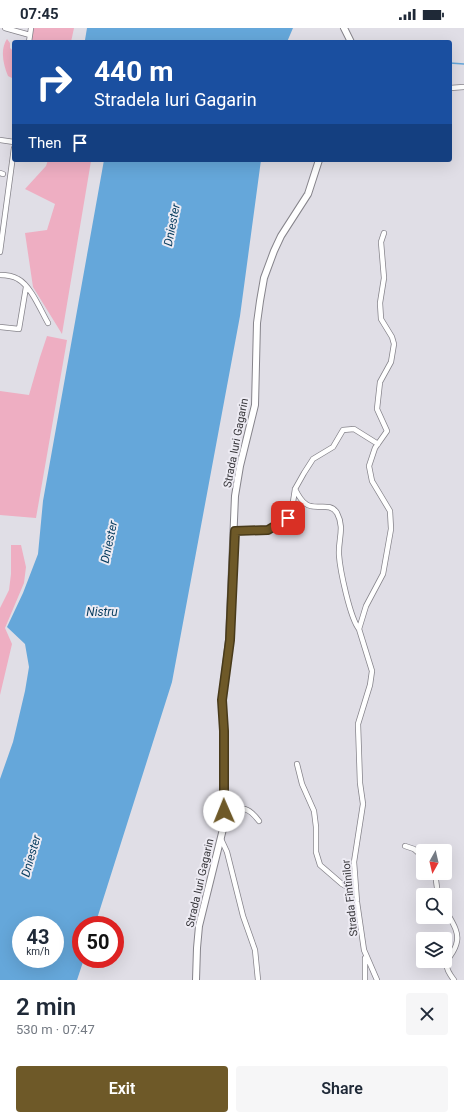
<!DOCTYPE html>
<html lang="en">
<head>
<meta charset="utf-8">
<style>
  body { margin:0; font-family:Roboto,sans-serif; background:#f6f6f7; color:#1f2937; height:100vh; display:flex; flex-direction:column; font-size:15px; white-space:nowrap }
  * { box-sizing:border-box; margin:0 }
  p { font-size:13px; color:#747a83 }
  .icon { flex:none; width:22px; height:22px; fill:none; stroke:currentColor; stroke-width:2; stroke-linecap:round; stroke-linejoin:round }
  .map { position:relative; height:952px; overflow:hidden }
  .panel { display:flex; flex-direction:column; background:#fff; flex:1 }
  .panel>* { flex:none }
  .top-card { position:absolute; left:12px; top:12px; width:440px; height:122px; border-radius:4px; box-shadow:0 4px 16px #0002; background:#1a4fa0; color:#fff; overflow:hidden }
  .needle { width:26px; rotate:188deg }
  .fabs { position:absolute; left:416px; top:816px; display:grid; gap:8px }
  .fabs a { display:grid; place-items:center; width:36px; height:36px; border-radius:4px; background:#fff; box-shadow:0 4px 16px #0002; font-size:20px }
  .speed { position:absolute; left:12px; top:888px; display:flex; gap:8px; font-size:20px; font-weight:700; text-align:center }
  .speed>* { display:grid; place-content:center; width:52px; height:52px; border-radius:50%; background:#fff; box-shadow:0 4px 16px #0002; line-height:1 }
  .speed small { font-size:10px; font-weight:400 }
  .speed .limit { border:6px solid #d22; background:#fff; color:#111 }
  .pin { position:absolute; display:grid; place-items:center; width:34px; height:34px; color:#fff; margin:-17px; border-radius:8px; box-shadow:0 2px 6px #0006 }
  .me { position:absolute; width:44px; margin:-22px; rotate:359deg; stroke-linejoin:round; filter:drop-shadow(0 0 3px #0008) }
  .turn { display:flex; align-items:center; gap:14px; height:84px; padding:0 16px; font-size:18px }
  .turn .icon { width:52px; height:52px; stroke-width:2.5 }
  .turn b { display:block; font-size:28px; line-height:34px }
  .then { display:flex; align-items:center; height:38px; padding:0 16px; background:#0003; gap:8px; font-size:15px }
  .round { display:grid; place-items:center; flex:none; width:42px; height:42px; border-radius:4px; background:#f6f6f7 }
  .summary { display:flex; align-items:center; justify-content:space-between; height:68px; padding:0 16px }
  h1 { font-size:24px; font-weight:600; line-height:30px }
  .primary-button { display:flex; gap:8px; margin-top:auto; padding:8px 16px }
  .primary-button a { flex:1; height:46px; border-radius:4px; background:#6e5928; color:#fff; font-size:16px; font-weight:600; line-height:46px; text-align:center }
  .primary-button a+a { background:#f6f6f7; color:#1f2937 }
  .status { display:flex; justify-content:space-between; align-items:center; height:28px; padding:0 20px; background:#fff; direction:ltr }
  .status svg { height:11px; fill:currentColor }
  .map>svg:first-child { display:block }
  .green { fill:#eeaec2 }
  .water { fill:#65a7da; fill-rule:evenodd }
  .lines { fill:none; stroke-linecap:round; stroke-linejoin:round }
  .stream { stroke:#65a7da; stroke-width:1.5 }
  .street-casing { stroke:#86848b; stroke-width:6 }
  .secondary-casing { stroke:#86848b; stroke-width:8 }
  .street { stroke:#fff; stroke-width:4.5 }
  .secondary { stroke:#fff; stroke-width:6 }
  .route-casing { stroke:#483a1a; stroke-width:10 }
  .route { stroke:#6e5928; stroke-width:7 }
  .labels { text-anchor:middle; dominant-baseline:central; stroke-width:4; stroke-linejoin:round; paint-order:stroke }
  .street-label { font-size:11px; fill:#39383c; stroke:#edebf3 }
  .water-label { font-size:12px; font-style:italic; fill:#073d5f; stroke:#edebf3 }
</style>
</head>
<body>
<div class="status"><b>07:45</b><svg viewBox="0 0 49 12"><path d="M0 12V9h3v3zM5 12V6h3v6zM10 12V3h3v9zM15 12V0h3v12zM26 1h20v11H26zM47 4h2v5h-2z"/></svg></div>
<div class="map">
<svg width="464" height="952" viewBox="0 0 464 952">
  <rect width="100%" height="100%" fill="#e0dee6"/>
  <!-- green -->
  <path class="green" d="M33,0H74L71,14H31Z
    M7,11L10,15V20L14,24V51L8,48C3,36 0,21 7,11Z
    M48,132L91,133L62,306L33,259L25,205L47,202L55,176L25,161L46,138Z
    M47,308L67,312L36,490L0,487V363L29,367L40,329Z
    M11,517H21L26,539L24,555L5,600L12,616L0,667V580L9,562L11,546Z"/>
  <!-- water -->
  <path class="water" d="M87,0H293L287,14H93L85,12Z
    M104,132H261L240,288L172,654L95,897H81V931H84L77,952H0V751L13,714L25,663L29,639L25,616L7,599L23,565L38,526L43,473ZM21,897H55V931H21Z"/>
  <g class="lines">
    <!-- stream -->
    <path class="stream" d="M450,35L464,36"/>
    <!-- street casing -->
    <g class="street-casing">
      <path id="street" d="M5,0L30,7
        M29,14L31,0
        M450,60L464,59
        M0,112L14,114
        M0,145L3,146
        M0,224L14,120
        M0,247C6,247 13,248 18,251C31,258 41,283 48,295
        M0,299L19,301L26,259
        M295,461C298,467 301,473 306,476C315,483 330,473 337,485C345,500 338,511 339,527C340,542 350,590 359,601
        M235,503L268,502L291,487L295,461L304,445L313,431L333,419L343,402L354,401L378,416
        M297,736L302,756L314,783L316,799V824L320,837L342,856L356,864
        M224,783C242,780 247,777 259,793
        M221,811L227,824L243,888L255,922L258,952
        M405,818L414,821L423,829
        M435,845L438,867
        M445,881C450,891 459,902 457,913C454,932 437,930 454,952
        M365,930V952
        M377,952L364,922L357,874L354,834L363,776L360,755L358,696L370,657L372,643L359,601L366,578L383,546L391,501L390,483L372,453L369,438L375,420L387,403L377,381L380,354L391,334L394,316L392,309L381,291L380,275L384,250L381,214L384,205"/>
    </g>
    <!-- secondary casing -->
    <g class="secondary-casing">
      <path id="secondary" d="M344,0L351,14
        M196,952L197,920L199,898L223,801L224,703L222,672L229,612L235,468L240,438L255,377L257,295L260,273L264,250L274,223L281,208L308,166L319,132"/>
    </g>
    <!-- street -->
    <use href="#street" class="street"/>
    <!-- secondary -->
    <use href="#secondary" class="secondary"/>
  </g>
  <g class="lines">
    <!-- route casing -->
    <g class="route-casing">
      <path id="route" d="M224,783V703L222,672L230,612L235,503L268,502L288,490"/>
    </g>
    <!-- route -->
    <use href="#route" class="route"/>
  </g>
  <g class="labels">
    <!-- street labels -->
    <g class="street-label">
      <text transform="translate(236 415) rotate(-79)">Strada Iuri Gagarin</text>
      <text transform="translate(200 855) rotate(-77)">Strada Iuri Gagarin</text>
      <text transform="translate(350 870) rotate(-96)">Strada Fîntînilor</text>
    </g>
    <!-- water labels -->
    <g class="water-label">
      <text transform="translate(172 197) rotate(-79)">Dniester</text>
      <text transform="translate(109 514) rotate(-78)">Dniester</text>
      <text x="102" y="584">Nistru</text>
      <text transform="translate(31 828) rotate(-74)">Dniester</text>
    </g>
  </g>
</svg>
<div class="fabs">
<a><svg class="needle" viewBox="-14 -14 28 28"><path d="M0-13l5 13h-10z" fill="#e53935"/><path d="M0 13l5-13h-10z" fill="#747a83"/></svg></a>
<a><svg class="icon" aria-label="search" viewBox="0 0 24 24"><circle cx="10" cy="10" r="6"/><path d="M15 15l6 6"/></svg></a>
<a><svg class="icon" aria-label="layers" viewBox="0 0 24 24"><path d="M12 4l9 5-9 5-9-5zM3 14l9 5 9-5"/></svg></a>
</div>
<div class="speed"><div>43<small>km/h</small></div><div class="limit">50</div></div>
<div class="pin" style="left:288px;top:490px;background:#d93025"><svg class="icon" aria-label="arrive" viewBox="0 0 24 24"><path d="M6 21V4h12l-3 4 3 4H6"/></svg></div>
<svg class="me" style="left:224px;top:783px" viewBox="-20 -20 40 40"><circle r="19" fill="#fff"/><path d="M0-13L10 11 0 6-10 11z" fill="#6e5928"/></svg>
<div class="top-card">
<div class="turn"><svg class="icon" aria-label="right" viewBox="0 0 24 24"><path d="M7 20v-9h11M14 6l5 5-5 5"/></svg><div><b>440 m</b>Stradela Iuri Gagarin</div></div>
<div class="then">Then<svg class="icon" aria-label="arrive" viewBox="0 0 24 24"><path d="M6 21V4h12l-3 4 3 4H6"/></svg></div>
</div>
</div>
<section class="panel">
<div class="summary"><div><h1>2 min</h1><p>530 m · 07:47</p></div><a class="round"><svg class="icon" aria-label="close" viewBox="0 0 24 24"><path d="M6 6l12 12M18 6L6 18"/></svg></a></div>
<div class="primary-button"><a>Exit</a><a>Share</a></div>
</section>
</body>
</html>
